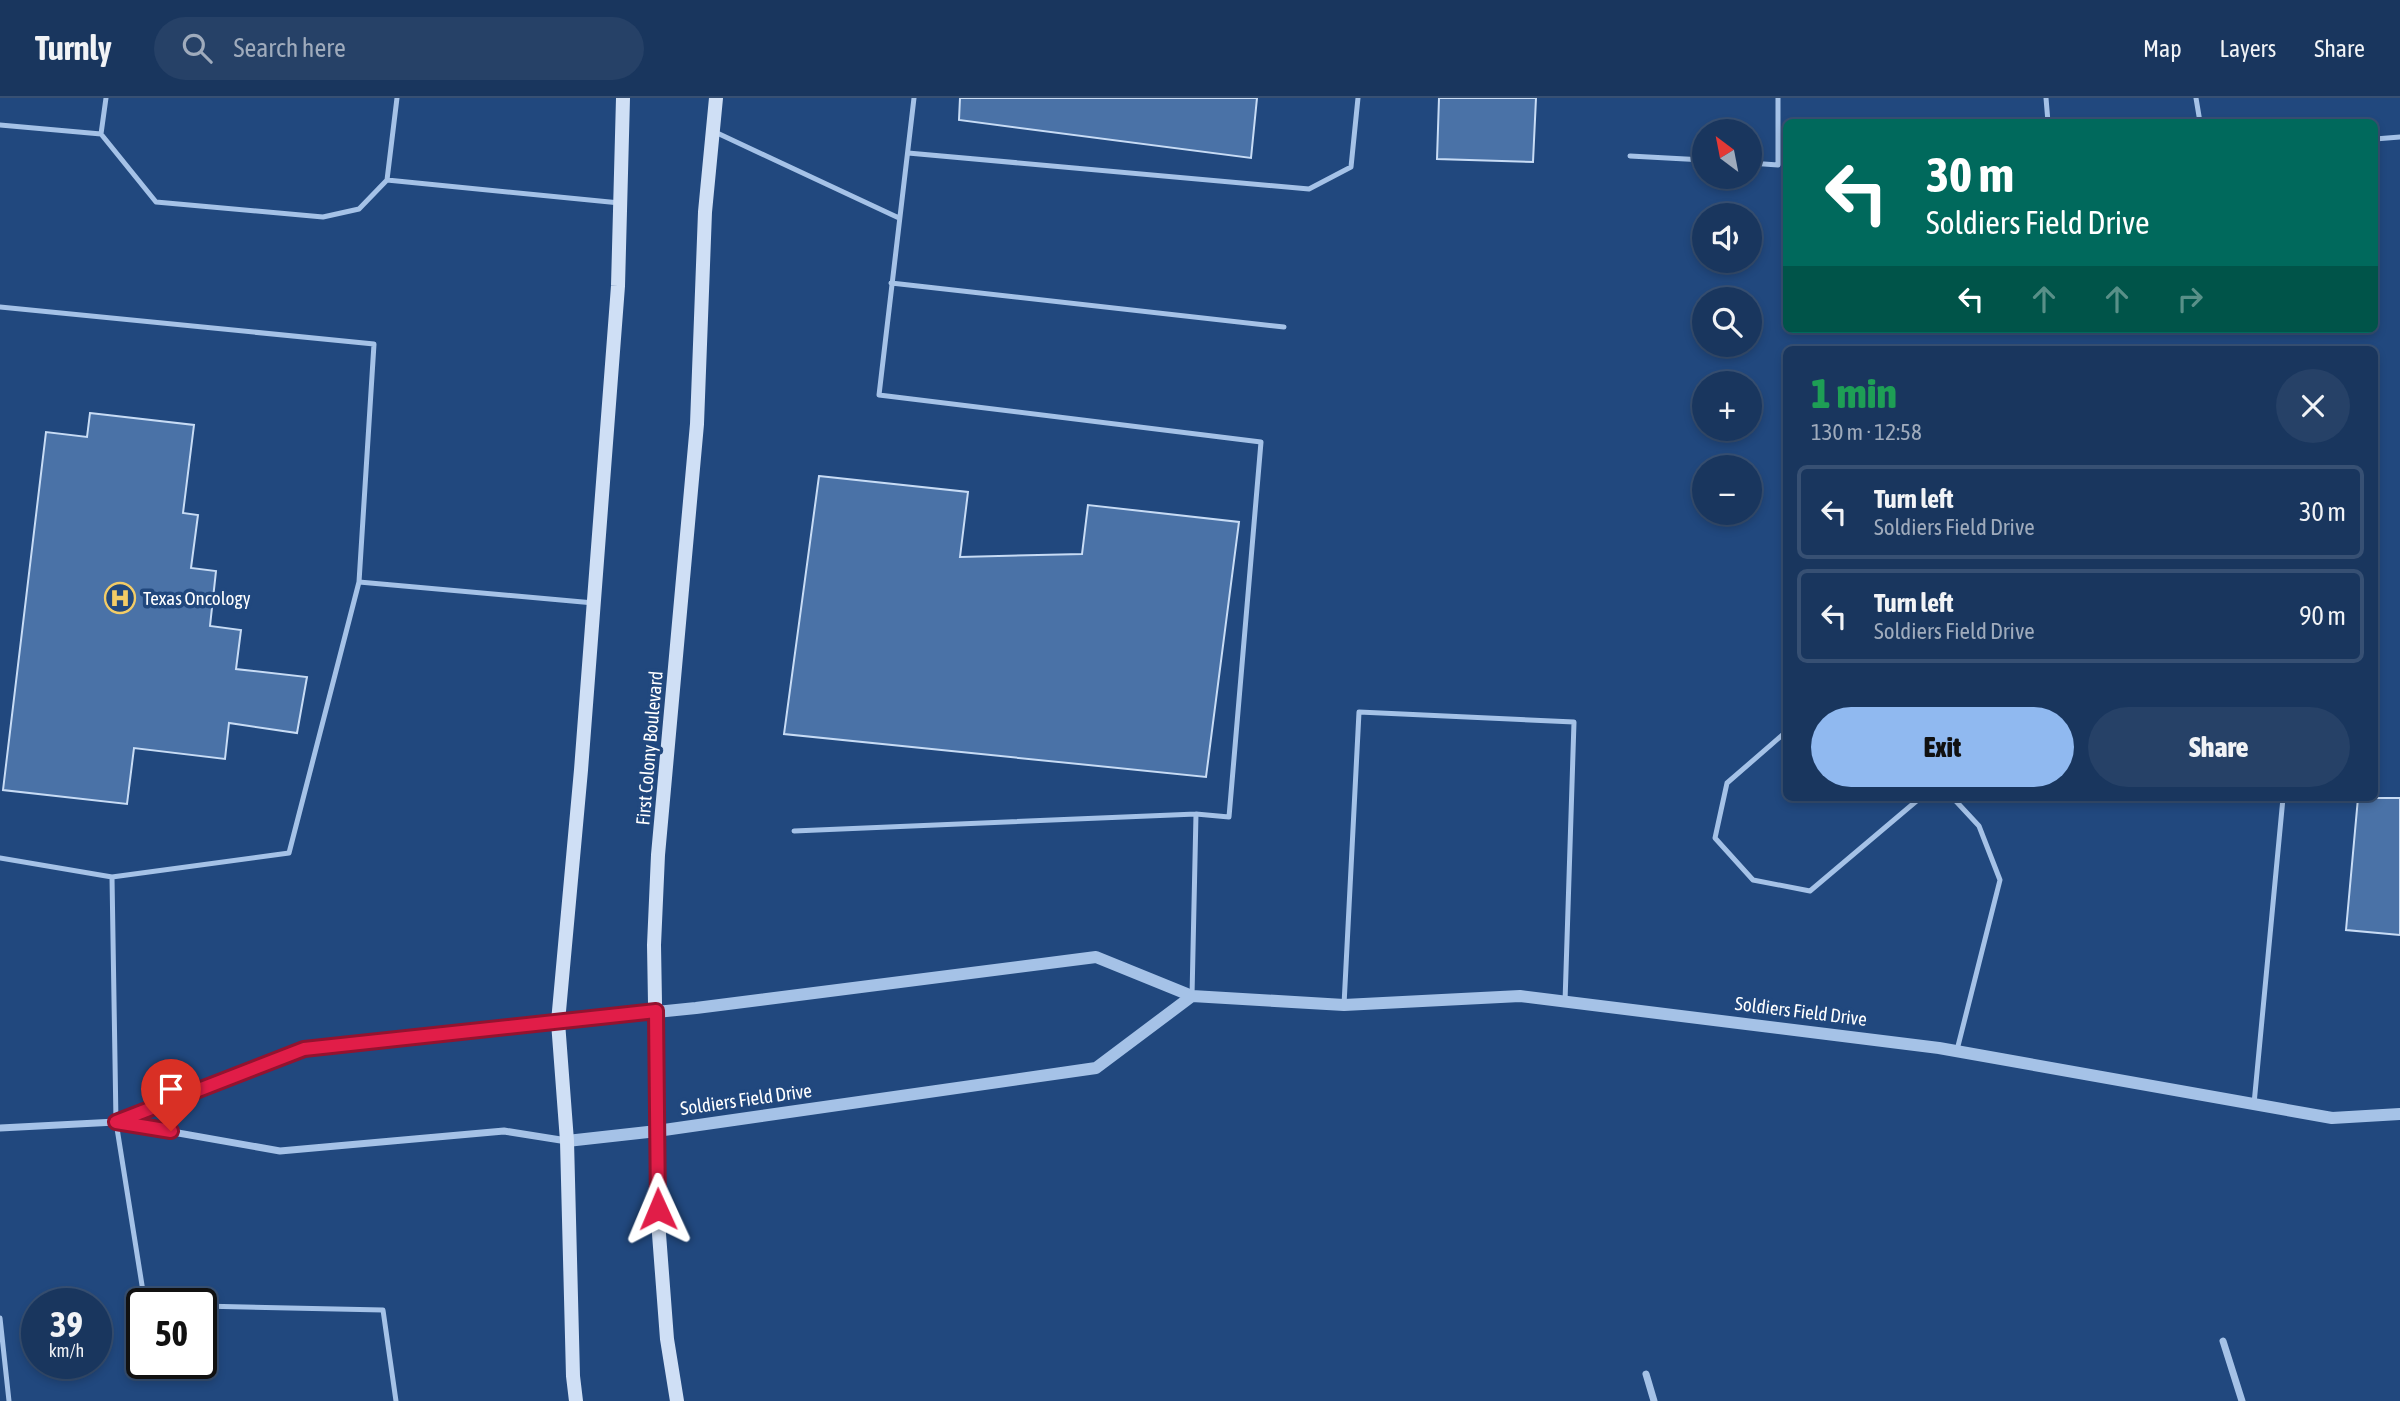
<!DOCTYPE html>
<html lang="en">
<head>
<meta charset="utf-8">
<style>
  body { margin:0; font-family:"Asap Condensed",sans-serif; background:#264167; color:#f1f3f6; height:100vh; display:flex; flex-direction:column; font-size:26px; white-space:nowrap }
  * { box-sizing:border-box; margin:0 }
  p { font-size:23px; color:#9fabbc }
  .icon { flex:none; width:38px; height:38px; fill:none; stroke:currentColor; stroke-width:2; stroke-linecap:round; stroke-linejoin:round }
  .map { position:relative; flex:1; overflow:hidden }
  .drawer { position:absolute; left:1783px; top:248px; width:595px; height:455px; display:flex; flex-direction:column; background:#19365e; border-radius:10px; box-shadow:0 4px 10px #0003,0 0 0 2px #375073 }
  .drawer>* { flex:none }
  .top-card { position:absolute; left:1783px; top:21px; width:595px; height:214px; border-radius:10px; box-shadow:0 4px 10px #0003,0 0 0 2px #375073; background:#00695c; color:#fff; overflow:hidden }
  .needle { width:46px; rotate:328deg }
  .controls { position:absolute; left:1692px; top:21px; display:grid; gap:14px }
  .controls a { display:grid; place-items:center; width:70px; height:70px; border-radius:50%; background:#19365e; box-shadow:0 4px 10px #0003,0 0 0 2px #375073; font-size:35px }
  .speed { position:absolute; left:21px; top:1190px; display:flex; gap:14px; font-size:35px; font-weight:700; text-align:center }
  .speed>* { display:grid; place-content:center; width:91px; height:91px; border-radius:50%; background:#19365e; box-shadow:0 4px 10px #0003,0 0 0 2px #375073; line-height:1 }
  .speed small { font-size:18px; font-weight:400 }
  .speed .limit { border:4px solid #111; border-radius:10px; background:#fff; color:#111 }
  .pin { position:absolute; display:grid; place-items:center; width:60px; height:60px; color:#fff; margin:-72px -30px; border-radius:50% 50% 50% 0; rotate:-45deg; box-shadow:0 0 7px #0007 }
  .pin .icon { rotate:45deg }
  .me { position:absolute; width:77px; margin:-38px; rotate:359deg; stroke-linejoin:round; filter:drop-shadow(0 0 5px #0008) }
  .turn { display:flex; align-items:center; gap:24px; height:147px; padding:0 28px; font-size:32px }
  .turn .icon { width:91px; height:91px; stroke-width:2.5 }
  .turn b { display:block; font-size:49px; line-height:60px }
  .lanes { display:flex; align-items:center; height:66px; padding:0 28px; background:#0003; justify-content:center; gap:35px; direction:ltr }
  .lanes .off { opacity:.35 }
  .round { display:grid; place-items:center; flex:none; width:74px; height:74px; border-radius:37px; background:#264167 }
  .headline { display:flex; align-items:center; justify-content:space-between; height:119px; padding:0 28px }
  h1 { font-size:42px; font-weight:800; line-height:52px; color:#1e9e55 }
  .primary-button { display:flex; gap:14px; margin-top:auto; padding:14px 28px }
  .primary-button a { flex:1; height:80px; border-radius:42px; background:#90b9f0; color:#111; font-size:28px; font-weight:800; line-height:80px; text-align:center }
  .primary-button a+a { background:#264167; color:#f1f3f6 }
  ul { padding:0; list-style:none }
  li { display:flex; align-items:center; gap:21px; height:94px; margin:0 14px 10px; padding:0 14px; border:4px solid #375073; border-radius:10px }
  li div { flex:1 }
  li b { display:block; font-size:26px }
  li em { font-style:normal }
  header { display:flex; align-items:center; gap:42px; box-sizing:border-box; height:98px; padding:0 35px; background:#19365e; border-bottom:2px solid #375073 }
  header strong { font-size:33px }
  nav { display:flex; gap:38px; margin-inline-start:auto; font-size:24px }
  .search { width:490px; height:63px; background:#264167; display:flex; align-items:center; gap:18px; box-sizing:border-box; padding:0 24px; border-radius:38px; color:#9fabbc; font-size:26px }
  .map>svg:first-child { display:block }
  .building { fill:#4a72a7; stroke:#c8dcf5; stroke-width:2 }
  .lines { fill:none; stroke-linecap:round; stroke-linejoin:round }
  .service { stroke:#a5c2e7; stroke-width:5 }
  .minor { stroke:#a5c2e7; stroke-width:7 }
  .tertiary { stroke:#a5c2e7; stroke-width:12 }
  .secondary { stroke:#cfdff5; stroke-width:14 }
  .route-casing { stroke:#92132f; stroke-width:18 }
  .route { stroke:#e11d48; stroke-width:12 }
  .labels { text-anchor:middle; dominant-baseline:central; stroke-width:7; stroke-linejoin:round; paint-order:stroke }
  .poi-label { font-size:19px; fill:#fff; stroke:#21487e; text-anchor:start }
  .street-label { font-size:19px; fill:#fff; stroke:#21487e }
</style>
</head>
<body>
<header>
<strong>Turnly</strong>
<div class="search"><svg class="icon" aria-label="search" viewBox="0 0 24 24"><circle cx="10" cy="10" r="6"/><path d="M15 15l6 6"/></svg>Search here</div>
<nav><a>Map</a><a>Layers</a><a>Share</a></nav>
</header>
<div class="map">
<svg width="2400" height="1303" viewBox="0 0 2400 1303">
  <rect width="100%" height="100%" fill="#21487e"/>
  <!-- building -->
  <path class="building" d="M960,0H1257L1251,60L959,22Z
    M1439,0H1536L1533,64L1437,61Z
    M90,315L194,327L183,415L198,417L191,470L216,473L210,528L241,532L236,571L307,579L297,635L229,625L225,661L134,650L127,706L3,692L46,334L87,339Z
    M819,378L968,394L960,459L1082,456L1088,407L1239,424L1206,679L784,636Z
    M2358,700H2400V837L2346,832Z"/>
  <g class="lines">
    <!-- service -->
    <path class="service" d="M106,0L101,36L156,104L323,119L359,111L387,82L397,0
      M914,0L879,297L1261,344L1229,719L1196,716
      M2046,0L2048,24
      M2196,0L2200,24
      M0,27L101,36
      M715,34L899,120
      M2375,41L2400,39
      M908,55L1309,91L1351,69L1358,0
      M1630,58L1704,62
      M1750,65L1778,67V0
      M387,82L620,105
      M891,185L1284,229
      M0,209L374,246L359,484
      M1787,633L1727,685L1715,740L1753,782L1810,793L1920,700
      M1953,700L1979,728L2000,782L1957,952
      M794,733L1196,716L1192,898
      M0,760L112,779
      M1344,907L1359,614L1574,624L1565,904
      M2254,1006L2283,700
      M145,1206L116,1024L112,779L289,755L359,484L594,505
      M201,1208L383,1212L396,1303
      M0,1220L9,1303"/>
    <!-- minor -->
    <path class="minor" d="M117,1023L304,951L558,924
      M0,1030L116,1024L280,1053L504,1033L567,1043
      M2223,1243L2242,1303
      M1646,1276L1654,1303"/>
    <!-- tertiary -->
    <path class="tertiary" d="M558,924L696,910L1096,859L1192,898L1344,907L1520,898L1939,950L2332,1020L2400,1016
      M567,1043L657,1033L1096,970L1192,898"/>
    <!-- secondary -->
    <path class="secondary" d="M576,1303L573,1278L567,1043L558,924L581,672L618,188L623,0
      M677,1303L667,1241L659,1136L654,847L658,757L697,326L705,114L716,0"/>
  </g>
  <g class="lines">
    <!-- route casing -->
    <g class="route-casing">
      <path id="route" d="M171,1033L116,1024L304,951L656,913L658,1111"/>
    </g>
    <!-- route -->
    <use href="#route" class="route"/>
  </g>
  <!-- icons -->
  <defs>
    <g id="hospital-ring" transform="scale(1.575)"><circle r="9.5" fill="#21487e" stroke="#f3cc66" stroke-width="1.5"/><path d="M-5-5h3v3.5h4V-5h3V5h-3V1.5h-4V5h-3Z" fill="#f3cc66"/></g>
  </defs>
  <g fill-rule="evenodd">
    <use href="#hospital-ring" x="120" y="500"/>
  </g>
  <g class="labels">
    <!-- poi labels -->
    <g class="poi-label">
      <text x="143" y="500">Texas Oncology</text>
    </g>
    <!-- street labels -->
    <g class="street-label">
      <text transform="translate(649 650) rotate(-85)">First Colony Boulevard</text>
      <text transform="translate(1801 913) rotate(7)">Soldiers Field Drive</text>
      <text transform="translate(746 1001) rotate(-8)">Soldiers Field Drive</text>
    </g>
  </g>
</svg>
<div class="controls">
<a><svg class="needle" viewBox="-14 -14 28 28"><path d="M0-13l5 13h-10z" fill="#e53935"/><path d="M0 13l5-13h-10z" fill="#9fabbc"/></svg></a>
<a><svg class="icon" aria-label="sound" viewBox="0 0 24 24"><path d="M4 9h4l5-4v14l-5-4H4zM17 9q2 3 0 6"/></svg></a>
<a><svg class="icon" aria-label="search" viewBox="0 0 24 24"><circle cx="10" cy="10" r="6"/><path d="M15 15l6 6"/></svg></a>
<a>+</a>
<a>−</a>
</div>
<div class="speed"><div>39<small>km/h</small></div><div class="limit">50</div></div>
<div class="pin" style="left:171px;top:1033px;background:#d93025"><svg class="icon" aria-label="arrive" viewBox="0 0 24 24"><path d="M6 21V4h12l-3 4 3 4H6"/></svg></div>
<svg class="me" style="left:658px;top:1111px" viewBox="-20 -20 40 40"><path d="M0-17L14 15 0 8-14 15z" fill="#e11d48" stroke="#fff" stroke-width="4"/></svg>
<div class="top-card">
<div class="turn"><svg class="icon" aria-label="left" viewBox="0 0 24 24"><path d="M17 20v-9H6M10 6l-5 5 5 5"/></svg><div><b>30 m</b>Soldiers Field Drive</div></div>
<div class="lanes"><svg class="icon" aria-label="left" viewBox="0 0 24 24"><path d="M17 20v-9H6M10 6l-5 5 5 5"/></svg><svg class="icon off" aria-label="ahead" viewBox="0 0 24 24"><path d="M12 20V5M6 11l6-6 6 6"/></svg><svg class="icon off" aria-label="ahead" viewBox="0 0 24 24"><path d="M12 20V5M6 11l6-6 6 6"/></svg><svg class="icon off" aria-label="right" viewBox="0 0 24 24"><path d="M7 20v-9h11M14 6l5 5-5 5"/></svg></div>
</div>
<section class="drawer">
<div class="headline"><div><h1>1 min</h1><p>130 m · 12:58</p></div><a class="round"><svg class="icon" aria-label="close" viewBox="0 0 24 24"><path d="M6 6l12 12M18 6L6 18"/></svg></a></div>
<ul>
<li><svg class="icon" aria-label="left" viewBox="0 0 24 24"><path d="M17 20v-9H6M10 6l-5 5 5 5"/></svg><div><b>Turn left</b><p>Soldiers Field Drive</p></div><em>30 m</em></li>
<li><svg class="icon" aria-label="left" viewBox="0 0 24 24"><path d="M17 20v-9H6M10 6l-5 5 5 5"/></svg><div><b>Turn left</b><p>Soldiers Field Drive</p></div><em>90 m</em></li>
</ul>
<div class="primary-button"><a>Exit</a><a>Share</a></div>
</section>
</div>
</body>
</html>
